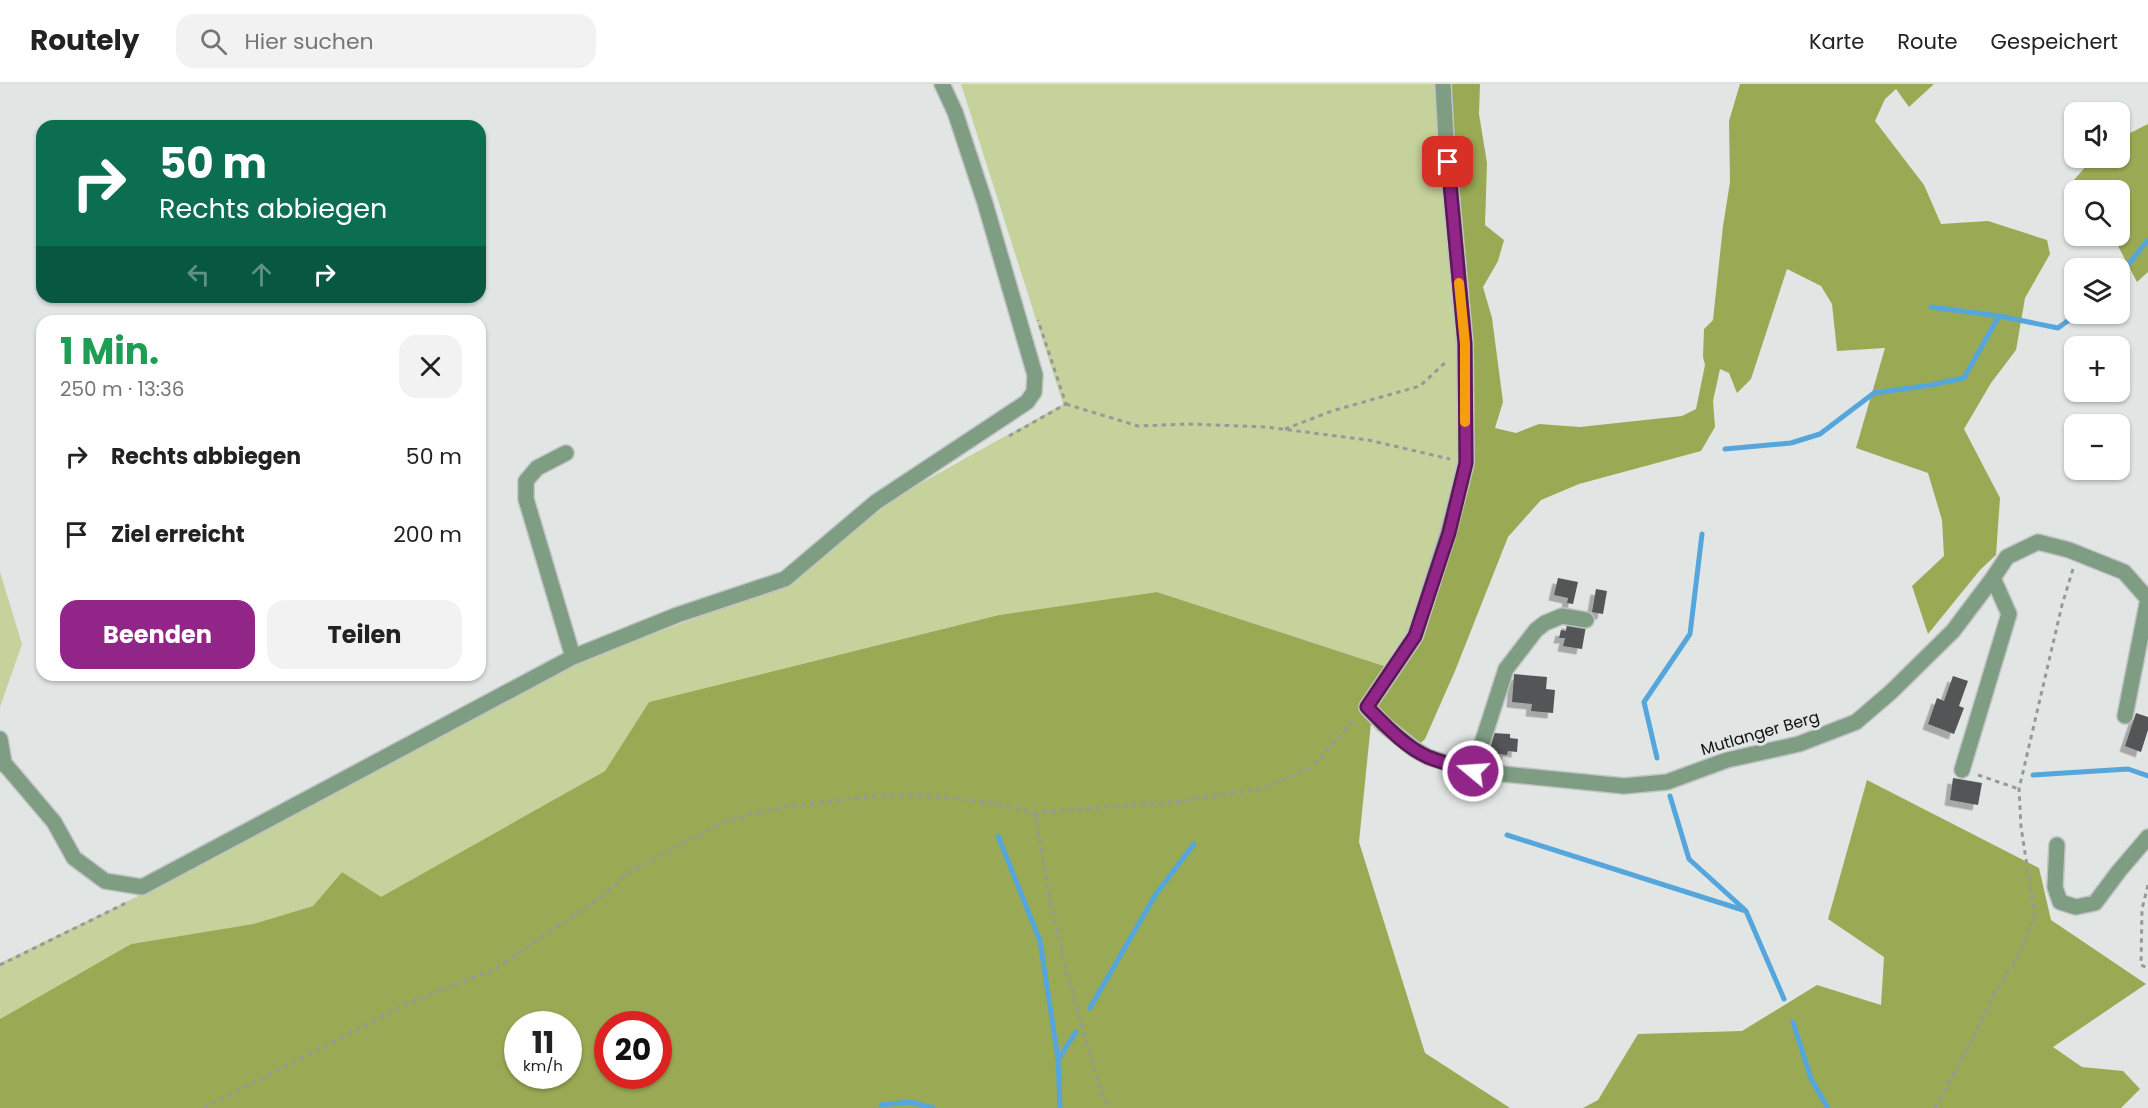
<!DOCTYPE html>
<html lang="de">
<head>
<meta charset="utf-8">
<style>
  body { margin:0; font-family:Poppins,sans-serif; background:#f2f2f2; color:#222; height:100vh; display:flex; flex-direction:column; font-size:22px; white-space:nowrap }
  * { box-sizing:border-box; margin:0 }
  p { font-size:20px; color:#767676 }
  .icon { flex:none; width:33px; height:33px; fill:none; stroke:currentColor; stroke-width:2; stroke-linecap:round; stroke-linejoin:round }
  .map { position:relative; flex:1; overflow:hidden }
  .panel { position:absolute; left:36px; top:231px; width:450px; height:366px; display:flex; flex-direction:column; background:#fff; border-radius:18px; box-shadow:0 2px 4px #0004 }
  .panel>* { flex:none }
  .guide { position:absolute; left:36px; top:36px; width:450px; height:183px; border-radius:18px; box-shadow:0 2px 4px #0004; background:#0b6e4f; color:#fff; overflow:hidden }
  .controls { position:absolute; left:2064px; top:18px; display:grid; gap:12px }
  .controls a { display:grid; place-items:center; width:66px; height:66px; border-radius:12px; background:#fff; box-shadow:0 2px 4px #0004; font-size:30px }
  .speed { position:absolute; left:504px; top:927px; display:flex; gap:12px; font-size:30px; font-weight:700; text-align:center }
  .speed>* { display:grid; place-content:center; width:78px; height:78px; border-radius:50%; background:#fff; box-shadow:0 2px 4px #0004; line-height:1 }
  .speed small { font-size:15px; font-weight:400 }
  .speed .limit { border:9px solid #d22; background:#fff; color:#111 }
  .pin { position:absolute; display:grid; place-items:center; width:51px; height:51px; color:#fff; margin:-26px; border-radius:12px; box-shadow:0 3px 9px #0006 }
  .me { position:absolute; width:66px; margin:-33px; rotate:288deg; stroke-linejoin:round; filter:drop-shadow(0 0 4px #0008) }
  .turn { display:flex; align-items:center; gap:21px; height:126px; padding:0 24px; font-size:27px }
  .turn .icon { width:78px; height:78px; stroke-width:2.5 }
  .turn b { display:block; font-size:42px; line-height:51px }
  .lanes { display:flex; align-items:center; height:57px; padding:0 24px; background:#0003; justify-content:center; gap:30px; direction:ltr }
  .lanes .off { opacity:.35 }
  .round { display:grid; place-items:center; flex:none; width:63px; height:63px; border-radius:18px; background:#f2f2f2 }
  .head { display:flex; align-items:center; justify-content:space-between; height:102px; padding:0 24px }
  h1 { font-size:36px; font-weight:700; line-height:45px; color:#1e9e55 }
  .action { display:flex; gap:12px; margin-top:auto; padding:12px 24px }
  .action a { flex:1; height:69px; border-radius:18px; background:#912588; color:#fff; font-size:24px; font-weight:700; line-height:69px; text-align:center }
  .action a+a { background:#f2f2f2; color:#222 }
  ul { padding:0; list-style:none }
  li { display:flex; align-items:center; gap:18px; height:78px; padding:0 24px }
  li div { flex:1 }
  li b { display:block; font-size:22px }
  li em { font-style:normal }
  header { display:flex; align-items:center; gap:36px; box-sizing:border-box; height:84px; padding:0 30px; background:#fff; border-bottom:2px solid #e0e0e0 }
  header strong { font-size:28px }
  nav { display:flex; gap:33px; margin-inline-start:auto; font-size:21px }
  .search { width:420px; height:54px; background:#f2f2f2; display:flex; align-items:center; gap:15px; box-sizing:border-box; padding:0 21px; border-radius:18px; color:#767676; font-size:22px }
  .map>svg:first-child { display:block }
  .green { fill:#c5d29b }
  .forest { fill:#9aaa54; fill-rule:evenodd }
  .lines { fill:none; stroke-linecap:round; stroke-linejoin:round }
  .stream { stroke:#54a6dd; stroke-width:5 }
  .building { fill:#525556; filter:url(#shadow) }
  .minor-casing { stroke:#c0c3c3; stroke-width:18 }
  .path { stroke:#969999; stroke-width:3; stroke-dasharray:4.5 4.5; stroke-linecap:butt }
  .minor { stroke:#7e9d83; stroke-width:15 }
  .route-casing { stroke:#5e1858; stroke-width:15 }
  .route { stroke:#912588; stroke-width:10 }
  .slow { stroke:#f59e0b; stroke-width:10 }
  .labels { text-anchor:middle; dominant-baseline:central; stroke-width:6; stroke-linejoin:round; paint-order:stroke }
  .street-label { font-size:16px; fill:#121313; stroke:#e1e5e4 }
</style>
</head>
<body>
<header>
<strong>Routely</strong>
<div class="search"><svg class="icon" aria-label="search" viewBox="0 0 24 24"><circle cx="10" cy="10" r="6"/><path d="M15 15l6 6"/></svg>Hier suchen</div>
<nav><a>Karte</a><a>Route</a><a>Gespeichert</a></nav>
</header>
<div class="map">
<svg width="2148" height="1024" viewBox="0 0 2148 1024">
  <defs>
    <filter id="shadow"><feDropShadow dx="-5.5" dy="5.5" stdDeviation="0" flood-color="#0004"/></filter>
  </defs>
  <rect width="100%" height="100%" fill="#e1e5e4"/>
  <!-- green -->
  <path class="green" d="M961,0H1443L1466,379L1415,552L1393,585L1157,508L999,531L649,618L605,687L380,814L342,788L313,822L253,840L131,860L0,935V879L188,788L592,572L792,499L896,413L1063,320Z
    M0,488L22,560L0,623Z"/>
  <!-- forest -->
  <path class="forest" d="M1443,0H1480L1479,30L1487,79L1485,141L1504,156L1498,177L1483,203L1492,234L1503,318L1495,344L1516,349L1539,340L1580,343L1682,332L1696,325L1705,281L1703,273L1704,245L1713,236L1723,142L1730,98L1729,37L1740,0H1934L1909,23L1896,5L1885,15L1875,37L1924,101L1941,140L1988,137L2047,156L2050,170L2025,214L2016,266L1991,299L1964,345L2000,414L1996,471L1980,486L1928,550L1912,502L1944,472L1942,436L1928,389L1856,364L1885,264L1837,267L1832,220L1821,202L1787,185L1751,295L1737,309L1729,289L1720,285L1713,317L1715,343L1701,367L1579,400L1541,416L1508,453L1455,587L1425,655L1414,665L1372,629L1359,758L1425,969L1510,1024H0V935L131,860L253,840L313,822L342,788L381,813L605,687L649,618L999,531L1157,508L1393,585L1415,552L1466,379ZM518,940H568V992H518ZM608,940H658V992H608Z
    M2148,40V188L2137,198L2118,162L2121,128L2120,106H2091L2074,96L2093,74H2120V54Z
    M1867,696L2039,784L2051,836L2146,900L2053,963L2082,983L2123,987L2140,1005L2121,1024H1583L1598,1016L1638,950L1742,947L1817,901L1881,921L1884,873L1828,835Z"/>
  <g class="lines">
    <!-- stream -->
    <path class="stream" d="M2120,191L2148,156
      M1931,223L1999,232
      M1725,365L1791,359L1820,350L1874,309L1931,301L1964,294L1999,232L2058,244L2077,230
      M1657,674L1644,618L1690,550L1702,450
      M2033,691L2128,685L2148,692
      M1670,712L1689,775L1744,825
      M1507,751L1746,827L1784,915
      M998,752L1040,857L1058,975L1060,1024
      M1090,924L1156,810L1194,760
      M1793,938L1811,995L1828,1024
      M1059,974L1076,948
      M881,1021L911,1018L933,1024"/>
  </g>
  <!-- building -->
  <path class="building" d="M1558,494L1578,498L1573,520L1567,519L1568,514L1554,511Z
    M1596,505L1607,507L1603,530L1592,528Z
    M1567,539L1586,542L1582,565L1563,562L1565,554H1559L1561,546L1566,547Z
    M1514,590L1547,593L1546,605L1555,606L1553,629L1531,627L1532,620L1512,618Z
    M1953,592L1968,597L1959,622L1964,624L1954,650L1928,640L1937,614L1944,617Z
    M2136,629L2148,633V646L2141,668L2125,662Z
    M1493,649L1510,650V654L1518,655L1517,668L1508,667L1507,671L1490,669Z
    M1953,694L1982,699L1978,721L1950,716Z"/>
  <g class="lines">
    <!-- minor casing -->
    <g class="minor-casing">
      <path id="minor" d="M1443,0L1446,55L1465,260L1466,379L1448,449L1415,552L1367,623L1384,641L1414,665L1428,673L1473,687L1624,702L1667,698L1727,676L1799,660L1856,638L1891,608L1953,547L1993,494L2009,530L1962,686
        M566,369L537,384L526,397V415L573,573
        M1993,494L2007,473L2038,458L2069,466L2124,488L2148,515L2125,632
        M0,655L4,679
        M0,680L4,679L54,738L74,774L105,797L142,803L573,573L677,531L785,495L876,418L1027,318L1034,308L1035,291L985,119L955,28L942,0
        M1473,687L1506,585L1536,546L1545,539L1562,532L1586,536
        M2057,761L2055,803L2060,818L2076,823L2095,819L2119,787L2148,753"/>
    </g>
    <!-- path -->
    <path class="path" d="M1066,320L1138,342L1188,340L1266,343L1368,356L1450,375
      M1285,345L1332,327L1420,302L1448,276
      M1009,352L1066,320L1038,236
      M1978,691L2019,705
      M1035,729L1050,815L1067,890L1101,1007L1109,1024
      M2148,801L2142,825L2141,881L2148,884
      M0,881L128,818
      M204,1024L406,920L495,885L601,813L631,787L730,735L784,723L873,712H931L988,718L1035,729L1183,717L1264,704L1312,683L1355,635
      M1935,1024L1969,962L1992,915L2019,870L2035,833L2021,743L2019,705L2062,521L2073,485"/>
    <!-- minor -->
    <use href="#minor" class="minor"/>
  </g>
  <g class="lines">
    <!-- route casing -->
    <g class="route-casing">
      <path id="route" d="M1448,78L1465,260L1466,379L1449,449L1415,552L1367,623C1384,640 1405,663 1428,673C1442,679 1458,682 1473,687"/>
    </g>
    <!-- route -->
    <use href="#route" class="route"/>
    <!-- slow -->
    <path class="slow" d="M1459,199L1465,260V338"/>
  </g>
  <g class="labels">
    <!-- street labels -->
    <g class="street-label">
      <text transform="translate(1760 649) rotate(-16)">Mutlanger Berg</text>
    </g>
  </g>
</svg>
<div class="controls">
<a><svg class="icon" aria-label="sound" viewBox="0 0 24 24"><path d="M4 9h4l5-4v14l-5-4H4zM17 9q2 3 0 6"/></svg></a>
<a><svg class="icon" aria-label="search" viewBox="0 0 24 24"><circle cx="10" cy="10" r="6"/><path d="M15 15l6 6"/></svg></a>
<a><svg class="icon" aria-label="layers" viewBox="0 0 24 24"><path d="M12 4l9 5-9 5-9-5zM3 14l9 5 9-5"/></svg></a>
<a>+</a>
<a>−</a>
</div>
<div class="speed"><div>11<small>km/h</small></div><div class="limit">20</div></div>
<div class="pin" style="left:1448px;top:78px;background:#d93025"><svg class="icon" aria-label="arrive" viewBox="0 0 24 24"><path d="M6 21V4h12l-3 4 3 4H6"/></svg></div>
<svg class="me" style="left:1473px;top:687px" viewBox="-20 -20 40 40"><circle r="17" fill="#912588" stroke="#fff" stroke-width="3"/><path d="M0-11L8 9 0 5-8 9z" fill="#fff"/></svg>
<div class="guide">
<div class="turn"><svg class="icon" aria-label="right" viewBox="0 0 24 24"><path d="M7 20v-9h11M14 6l5 5-5 5"/></svg><div><b>50 m</b>Rechts abbiegen</div></div>
<div class="lanes"><svg class="icon off" aria-label="left" viewBox="0 0 24 24"><path d="M17 20v-9H6M10 6l-5 5 5 5"/></svg><svg class="icon off" aria-label="ahead" viewBox="0 0 24 24"><path d="M12 20V5M6 11l6-6 6 6"/></svg><svg class="icon" aria-label="right" viewBox="0 0 24 24"><path d="M7 20v-9h11M14 6l5 5-5 5"/></svg></div>
</div>
<section class="panel">
<div class="head"><div><h1>1 Min.</h1><p>250 m · 13:36</p></div><a class="round"><svg class="icon" aria-label="close" viewBox="0 0 24 24"><path d="M6 6l12 12M18 6L6 18"/></svg></a></div>
<ul>
<li><svg class="icon" aria-label="right" viewBox="0 0 24 24"><path d="M7 20v-9h11M14 6l5 5-5 5"/></svg><div><b>Rechts abbiegen</b></div><em>50 m</em></li>
<li><svg class="icon" aria-label="arrive" viewBox="0 0 24 24"><path d="M6 21V4h12l-3 4 3 4H6"/></svg><div><b>Ziel erreicht</b></div><em>200 m</em></li>
</ul>
<div class="action"><a>Beenden</a><a>Teilen</a></div>
</section>
</div>
</body>
</html>
